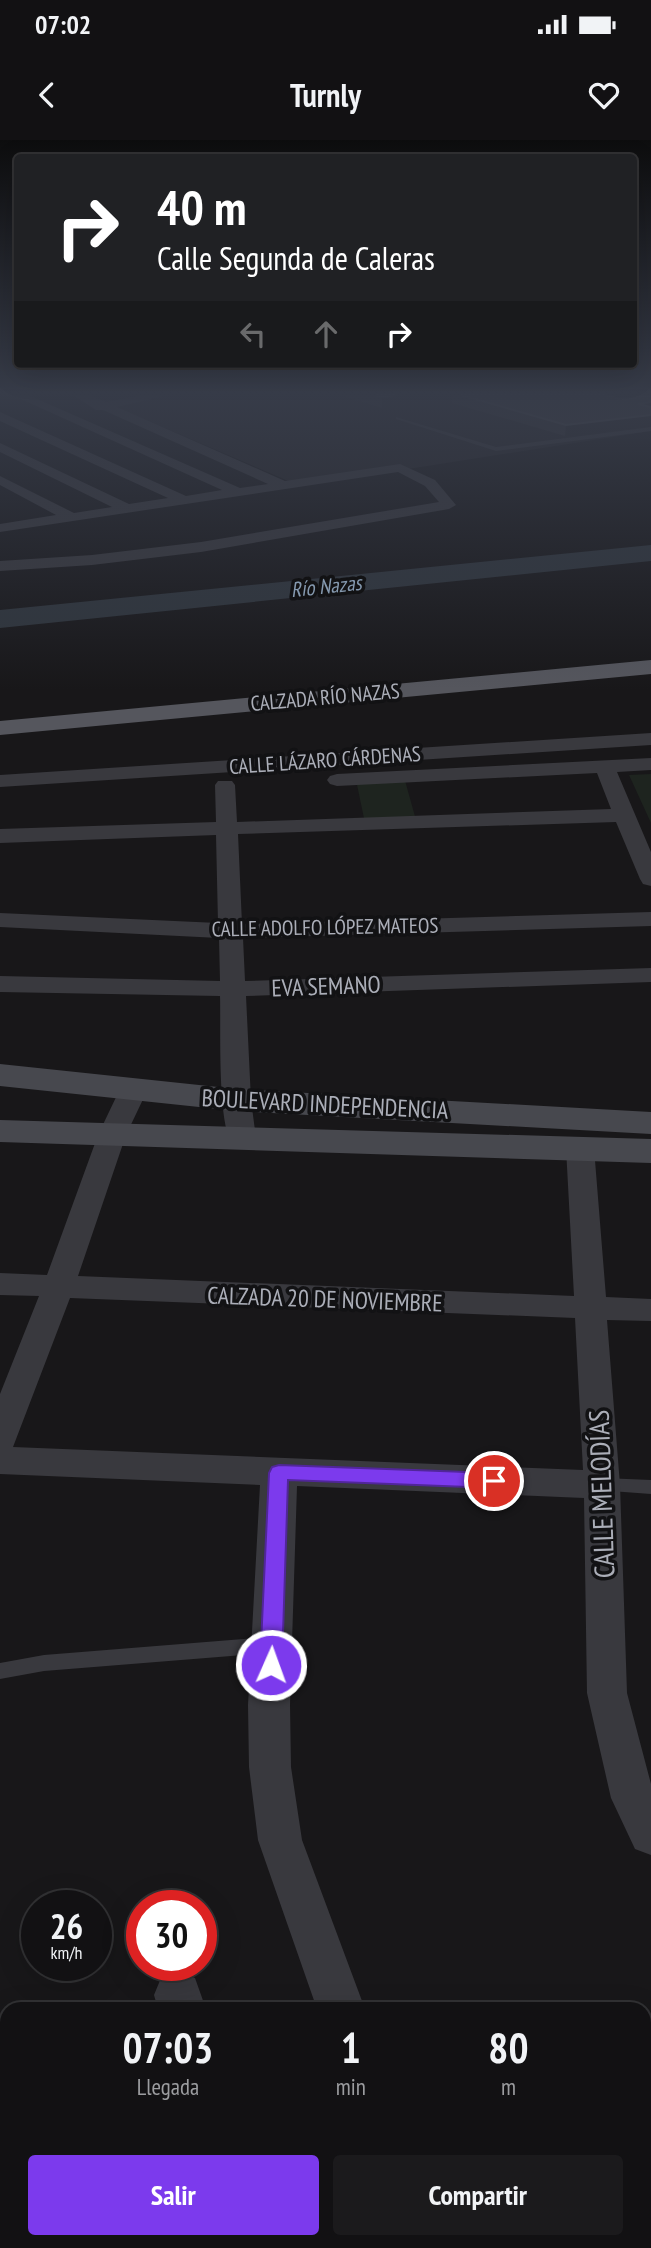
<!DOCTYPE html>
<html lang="es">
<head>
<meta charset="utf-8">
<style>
  body { margin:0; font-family:"PT Sans Narrow",sans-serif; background:#1b1a1c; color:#f1f3f6; height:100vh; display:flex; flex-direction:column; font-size:26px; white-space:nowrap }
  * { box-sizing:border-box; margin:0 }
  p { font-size:23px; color:#9c9da0 }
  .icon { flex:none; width:38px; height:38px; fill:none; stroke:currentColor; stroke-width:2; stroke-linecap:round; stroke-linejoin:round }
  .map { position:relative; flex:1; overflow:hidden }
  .side { position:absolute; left:0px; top:1862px; width:651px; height:247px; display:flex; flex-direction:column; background:#121113; border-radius:21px 21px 0 0; box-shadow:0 7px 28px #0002,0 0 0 2px #313133 }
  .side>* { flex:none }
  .banner { position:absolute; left:14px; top:14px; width:623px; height:214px; border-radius:7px; box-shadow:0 7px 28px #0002,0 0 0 2px #313133; background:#202124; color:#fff; overflow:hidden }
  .speed { position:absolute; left:21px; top:1750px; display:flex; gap:14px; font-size:35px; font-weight:700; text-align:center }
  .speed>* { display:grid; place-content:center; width:91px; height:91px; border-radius:50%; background:#121113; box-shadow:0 7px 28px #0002,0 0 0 2px #313133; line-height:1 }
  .speed small { font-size:18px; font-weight:400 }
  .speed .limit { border:10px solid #d22; background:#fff; color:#111 }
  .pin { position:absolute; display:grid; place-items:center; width:60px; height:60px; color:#fff; margin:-30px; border:4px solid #fff; border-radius:50%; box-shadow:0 2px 7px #0007 }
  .me { position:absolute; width:77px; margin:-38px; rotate:2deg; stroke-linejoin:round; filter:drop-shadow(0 0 5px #0008) }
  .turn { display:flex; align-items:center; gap:24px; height:147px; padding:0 28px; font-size:32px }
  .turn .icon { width:91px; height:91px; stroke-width:2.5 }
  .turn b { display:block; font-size:49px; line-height:60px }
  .lanes { display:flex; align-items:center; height:66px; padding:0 28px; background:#0003; justify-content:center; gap:35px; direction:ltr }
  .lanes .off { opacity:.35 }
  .eta { display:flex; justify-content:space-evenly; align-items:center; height:119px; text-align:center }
  .eta b { font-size:42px; font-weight:700; line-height:49px }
  .cta { display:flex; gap:14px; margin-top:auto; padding:14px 28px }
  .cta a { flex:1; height:80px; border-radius:7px; background:#7c3aed; color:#fff; font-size:28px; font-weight:700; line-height:80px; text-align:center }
  .cta a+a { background:#1b1a1c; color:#f1f3f6 }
  .status { display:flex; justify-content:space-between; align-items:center; height:49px; padding:0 35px; background:#121113; direction:ltr }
  .status svg { height:19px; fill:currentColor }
  header { display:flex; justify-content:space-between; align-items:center; height:91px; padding:0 28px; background:#121113; font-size:32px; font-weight:700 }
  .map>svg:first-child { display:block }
  .built { fill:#242326 }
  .green { fill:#1e241f }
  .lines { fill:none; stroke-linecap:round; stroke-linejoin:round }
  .river { fill:#2f353c; fill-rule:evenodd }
  .lane { fill:#39393e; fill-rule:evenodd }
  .street { fill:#39393e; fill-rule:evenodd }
  .secondary { fill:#47484e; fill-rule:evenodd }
  .primary { fill:#55565d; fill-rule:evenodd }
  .wall { fill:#343337 }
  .shaded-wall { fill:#232225 }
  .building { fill:#414045; stroke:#515257; stroke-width:2 }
  .route { fill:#7c3aed; stroke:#51269a; stroke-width:2 }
  .labels { text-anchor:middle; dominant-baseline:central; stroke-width:7; stroke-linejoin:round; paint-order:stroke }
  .far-water-label { font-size:21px; font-style:italic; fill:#8599af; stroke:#121214 }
  .far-street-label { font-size:21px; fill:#abaeb8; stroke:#121214 }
  .street-label { font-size:24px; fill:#abaeb8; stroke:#121214 }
  .near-street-label { font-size:28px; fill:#abaeb8; stroke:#121214 }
</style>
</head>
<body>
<div class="status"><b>07:02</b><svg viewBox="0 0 49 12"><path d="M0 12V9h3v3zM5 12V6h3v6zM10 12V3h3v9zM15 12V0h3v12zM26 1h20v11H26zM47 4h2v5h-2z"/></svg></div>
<header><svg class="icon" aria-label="back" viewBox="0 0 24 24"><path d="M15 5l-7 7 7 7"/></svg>Turnly<svg class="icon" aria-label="heart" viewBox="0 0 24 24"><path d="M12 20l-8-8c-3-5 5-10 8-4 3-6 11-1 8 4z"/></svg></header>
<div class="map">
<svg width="651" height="2108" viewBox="0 0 651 2108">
  <rect width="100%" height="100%" fill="#181719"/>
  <!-- built -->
  <path class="built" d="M88,255H651V291L300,346Z"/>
  <!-- green -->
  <path class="green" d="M651,634V683L629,635Z
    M404,637L416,680L365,683L356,640Z"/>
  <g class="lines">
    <!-- river -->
    <path class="river" d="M651,405V421L0,488V470Z"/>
    <!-- lane -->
    <path class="lane" d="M396,277L496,307L651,287V291L496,311L396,279Z
      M603,1338L651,1340V1354L597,1350L594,1345L597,1340Z
      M270,1497L277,1499L279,1505L277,1511L270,1513L44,1531L0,1539V1523L44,1515Z"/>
    <!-- street -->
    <path class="street" d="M12,255H28L240,348L268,344L103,270H96L73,255H89L106,262L143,255H168L117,267L285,341L400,324L435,340L456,365L449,369L201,412L92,425L0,431V421L92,415L201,402L439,362L425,346L398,332L0,392V384L56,375L0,345V336L74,373L112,367L0,312V303L129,364L168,358L0,281V272L186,356L222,350Z
      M638,255H651V260L640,258Z
      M651,593V605L0,647V635Z
      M651,618V630L617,632L651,712V746L643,744L640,739L616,682L238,694L242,784L651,772V786L243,798L245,841L651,828V842L246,856L251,960L256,998L252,1004L242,1007L232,1004C217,982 221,887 220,856L0,852V836L220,841L219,798L0,787V773L218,783L216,695L0,703V689L216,682L215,645L218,641H232L235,645L237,682L611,669L597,633L337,646L330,644L327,640L330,636L337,634Z
      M133,943L143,945L147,951L126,995L78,1136L574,1156L566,1008L570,1002L580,999L590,1002L594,1008L606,1157L651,1159V1181L607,1180L620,1345L627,1553L651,1644V1715L635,1709L611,1658L587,1553L584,1358L297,1346L290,1565L291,1627L302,1700L365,1869H317L258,1700L249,1627L248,1565L260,1345L0,1334V1254L39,1156L0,1155V1133L47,1135L98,995L119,951L123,945ZM70,1158L575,1178L583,1330L13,1307Z
      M178,1831L195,1838L206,1869H158L154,1855L161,1838Z
      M228,2102H282L284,2108H230Z
      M410,2102H464L467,2108H413Z"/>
    <!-- secondary -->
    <path class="secondary" d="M0,924L237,949L651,972V994L237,971L0,946Z
      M0,980L651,999V1023L0,1002Z"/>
    <!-- primary -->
    <path class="primary" d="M651,520V534L0,595V581Z"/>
  </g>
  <!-- wall -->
  <path class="wall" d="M340,255H605L565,296L452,263V257L382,268Z"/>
  <!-- shaded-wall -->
  <path class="shaded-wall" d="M396,255H452V257L382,268V257Z
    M651,262V272L638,264Z
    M651,275V286L565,296L566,285Z"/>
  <!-- building -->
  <path class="building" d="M375,255H396L382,257Z
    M461,255H605L620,259L649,256L651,257V262L638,264L651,267V275L566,285Z"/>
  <!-- sky -->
  <linearGradient id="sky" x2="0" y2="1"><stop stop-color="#0d0d0e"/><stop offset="0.46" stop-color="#373c49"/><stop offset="1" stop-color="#373c49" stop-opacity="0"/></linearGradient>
  <rect width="651" height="550" fill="url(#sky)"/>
  <!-- route -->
  <path class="route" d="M279,1325L494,1333L501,1335L504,1341L501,1346L494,1348L288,1340L282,1525L278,1532L271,1534L263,1532L260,1525L269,1333L272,1327Z"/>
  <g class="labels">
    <!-- far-water labels -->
    <g class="far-water-label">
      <text transform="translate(326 446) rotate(-6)">Río Nazas</text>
    </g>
    <!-- far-street labels -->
    <g class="far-street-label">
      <text transform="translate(325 557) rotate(-5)">CALZADA RÍO NAZAS</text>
      <text transform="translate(325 620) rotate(-4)">CALLE LÁZARO CÁRDENAS</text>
      <text transform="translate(325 787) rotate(-1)">CALLE ADOLFO LÓPEZ MATEOS</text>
    </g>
    <!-- street labels -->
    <g class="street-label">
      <text transform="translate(326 846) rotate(-2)">EVA SEMANO</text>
      <text transform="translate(325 964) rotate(3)">BOULEVARD INDEPENDENCIA</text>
      <text transform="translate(325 1159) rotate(2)">CALZADA 20 DE NOVIEMBRE</text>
    </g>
    <!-- near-street labels -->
    <g class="near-street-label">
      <text transform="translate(601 1354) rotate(-92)">CALLE MELODÍAS</text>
    </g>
  </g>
</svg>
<div class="speed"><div>26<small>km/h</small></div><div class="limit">30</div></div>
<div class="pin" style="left:494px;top:1341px;background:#d93025"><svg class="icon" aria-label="arrive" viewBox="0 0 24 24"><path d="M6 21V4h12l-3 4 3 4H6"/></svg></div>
<svg class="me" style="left:271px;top:1525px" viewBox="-20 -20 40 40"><circle r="17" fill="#7c3aed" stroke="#fff" stroke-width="3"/><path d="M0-11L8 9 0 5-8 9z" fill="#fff"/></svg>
<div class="banner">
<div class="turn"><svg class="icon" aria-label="right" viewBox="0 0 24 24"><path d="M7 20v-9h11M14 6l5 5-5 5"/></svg><div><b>40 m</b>Calle Segunda de Caleras</div></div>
<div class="lanes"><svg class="icon off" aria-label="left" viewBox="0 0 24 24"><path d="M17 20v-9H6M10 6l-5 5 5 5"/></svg><svg class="icon off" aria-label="ahead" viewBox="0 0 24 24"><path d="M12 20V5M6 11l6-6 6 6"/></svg><svg class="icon" aria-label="right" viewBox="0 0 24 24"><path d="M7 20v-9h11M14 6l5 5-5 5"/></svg></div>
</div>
<section class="side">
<div class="eta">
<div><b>07:03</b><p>Llegada</p></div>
<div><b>1</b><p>min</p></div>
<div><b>80</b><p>m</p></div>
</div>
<div class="cta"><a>Salir</a><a>Compartir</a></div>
</section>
</div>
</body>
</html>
